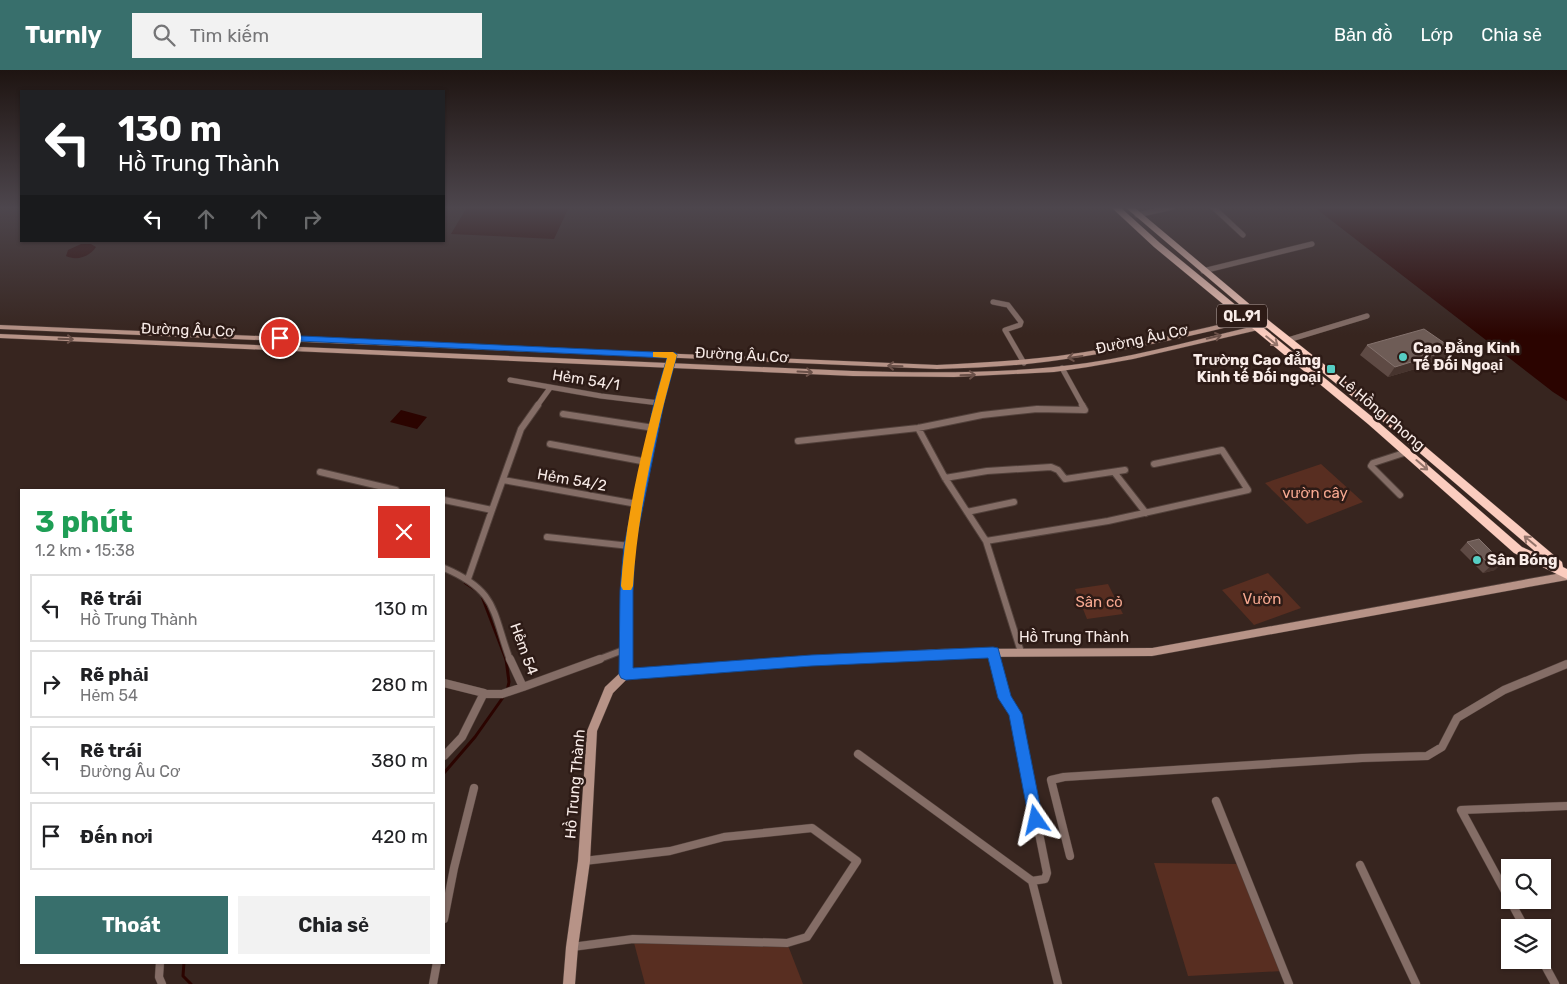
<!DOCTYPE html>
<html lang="vi">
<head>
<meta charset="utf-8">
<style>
  body { margin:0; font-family:Rubik,sans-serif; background:#f2f2f2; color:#202124; height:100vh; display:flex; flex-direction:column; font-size:19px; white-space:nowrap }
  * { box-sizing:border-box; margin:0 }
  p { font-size:16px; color:#757577 }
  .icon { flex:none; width:28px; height:28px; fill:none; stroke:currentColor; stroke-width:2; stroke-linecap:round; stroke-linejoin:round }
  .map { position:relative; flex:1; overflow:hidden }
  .side { position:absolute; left:20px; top:419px; width:425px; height:475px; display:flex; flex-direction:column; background:#fff; border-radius:0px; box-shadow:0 1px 4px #0004 }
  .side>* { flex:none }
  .top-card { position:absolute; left:20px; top:20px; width:425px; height:152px; border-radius:0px; box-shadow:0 1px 4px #0004; background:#202124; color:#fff; overflow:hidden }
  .fabs { position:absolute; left:1501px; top:789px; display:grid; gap:10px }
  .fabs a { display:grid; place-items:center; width:50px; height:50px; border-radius:0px; background:#fff; box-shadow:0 1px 4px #0004; font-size:25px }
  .pin { position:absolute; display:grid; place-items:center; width:42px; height:42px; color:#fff; margin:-21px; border:2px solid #fff; border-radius:50%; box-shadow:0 1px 5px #0007 }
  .me { position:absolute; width:55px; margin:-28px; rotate:349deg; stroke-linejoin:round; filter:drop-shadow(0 0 4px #0008) }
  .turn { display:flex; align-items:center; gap:18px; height:105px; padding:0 15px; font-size:22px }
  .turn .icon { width:65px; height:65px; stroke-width:2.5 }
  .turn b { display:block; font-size:35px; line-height:42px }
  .lanes { display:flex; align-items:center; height:48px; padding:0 15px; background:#0003; justify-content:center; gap:25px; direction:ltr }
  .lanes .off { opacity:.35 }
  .round { display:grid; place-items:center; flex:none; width:52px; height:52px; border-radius:0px; background:#f2f2f2 }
  .head { display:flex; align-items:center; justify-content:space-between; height:85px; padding:0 15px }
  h1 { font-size:30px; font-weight:700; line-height:38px; color:#1e9e55 }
  .cta { display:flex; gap:10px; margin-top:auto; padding:10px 15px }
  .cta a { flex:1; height:58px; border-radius:0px; background:#386f6c; color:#fff; font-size:20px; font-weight:700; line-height:58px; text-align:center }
  .cta a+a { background:#f2f2f2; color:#202124 }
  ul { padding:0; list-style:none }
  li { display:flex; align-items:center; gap:15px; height:68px; margin:0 10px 8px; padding:0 5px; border:2px solid #e0e0e0; border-radius:0px }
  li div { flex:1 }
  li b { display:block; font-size:19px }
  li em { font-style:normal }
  header { display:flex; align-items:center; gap:30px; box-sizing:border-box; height:70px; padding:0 25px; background:#386f6c; color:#fff }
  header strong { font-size:24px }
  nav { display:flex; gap:28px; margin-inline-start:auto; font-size:18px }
  .search { width:350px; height:45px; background:#f2f2f2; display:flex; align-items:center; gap:12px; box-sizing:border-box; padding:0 18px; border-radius:0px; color:#757577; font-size:19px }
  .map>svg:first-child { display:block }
  .green { fill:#582e21 }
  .water { fill:#2b0400 }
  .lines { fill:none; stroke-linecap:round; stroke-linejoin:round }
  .stream-far1 { stroke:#2b0400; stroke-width:2.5 }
  .stream { stroke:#2b0400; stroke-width:3 }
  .street-far2-casing { stroke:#52413b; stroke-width:6 }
  .street-far1-casing { stroke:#52413b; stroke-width:8 }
  .street-casing { stroke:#52413b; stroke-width:9 }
  .secondary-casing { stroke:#52413b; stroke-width:1 }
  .highway-casing { stroke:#52413b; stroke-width:1 }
  .street-far2 { stroke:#846d66; stroke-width:5 }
  .street-far1 { stroke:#846d66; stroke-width:6 }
  .street { stroke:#846d66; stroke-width:8 }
  .secondary { fill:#b79387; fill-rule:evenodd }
  .highway { fill:#fbcdbf; fill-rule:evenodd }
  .wall { fill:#5e4a44 }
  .shaded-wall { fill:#47342e }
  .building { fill:#6e5c56; stroke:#84726d }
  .oneway { stroke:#6b5149 }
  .oneway2 { stroke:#94746a }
  .route { fill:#1a73e8; stroke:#114b97 }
  .slow { fill:#f59e0b }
  .poi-dot { fill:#56cec4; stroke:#2d1b16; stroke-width:2 }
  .labels { text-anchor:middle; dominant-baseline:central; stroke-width:5; stroke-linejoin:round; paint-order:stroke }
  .shield { fill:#2d1b16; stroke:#bcada9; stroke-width:1 }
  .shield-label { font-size:14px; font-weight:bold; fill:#f9ece8 }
  .street-label { font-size:15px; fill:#f9ece8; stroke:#2d1b16 }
  .poi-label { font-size:15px; font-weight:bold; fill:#f9ece8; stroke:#2d1b16; text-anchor:start }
  .park-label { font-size:15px; fill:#f8a991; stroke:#2d1b16 }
</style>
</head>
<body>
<header>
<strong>Turnly</strong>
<div class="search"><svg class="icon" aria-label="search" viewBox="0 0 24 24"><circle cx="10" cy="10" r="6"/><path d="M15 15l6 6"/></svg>Tìm kiếm</div>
<nav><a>Bản đồ</a><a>Lớp</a><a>Chia sẻ</a></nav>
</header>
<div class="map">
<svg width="1567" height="914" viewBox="0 0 1567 914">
  <rect width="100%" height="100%" fill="#37251f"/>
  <!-- green -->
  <path class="green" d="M1321,394L1363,432L1307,454L1265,413Z
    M1268,503L1301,538L1254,555L1222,520Z
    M1108,514L1123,544L1087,549L1075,519Z
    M1154,793L1239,794L1282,901L1188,906Z
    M633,869L787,873L803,914H645Z"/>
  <!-- water -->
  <path class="water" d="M467,137H569L554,169L451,164Z
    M1314,137H1567V331L1553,322Z
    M81,174H91L96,177C90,187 76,191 66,186L68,180Z
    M401,340L427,347L417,359L390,352Z"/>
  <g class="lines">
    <!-- stream-far1 -->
    <path class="stream-far1" d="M465,513L477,521
      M482,527L506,590"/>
    <!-- stream -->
    <path class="stream" d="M506,589L509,612L507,621
      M444,703L475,667L504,626
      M184,892L183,906L191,914"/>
    <!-- street-far2 casing -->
    <g class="street-far2-casing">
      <path id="street-far2" d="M1213,137L1243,165
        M1137,145L1173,137
        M1203,201L1312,174
        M993,232L1008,235L1021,252L1020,255L1005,260L1024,293
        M1288,270L1367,246
        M1062,298L1083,336
        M510,310L601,326L659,333
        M537,336L550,318
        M658,336L673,285"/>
    </g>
    <!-- street-far1 casing -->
    <g class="street-far1-casing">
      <path id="street-far1" d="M563,344L654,358
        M918,358L945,408L986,471L1021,582
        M798,371L918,358L982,345L1037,339L1085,340L1082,335
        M550,374L647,392
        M320,402L396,420
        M1114,402L1146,443
        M945,408L987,401L1051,397L1058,400L1065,409L1125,400
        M503,410L637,434
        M1400,425L1371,396L1373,393L1407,382
        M444,430L492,440L521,359L538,335
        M967,442L1014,432
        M547,467L630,476
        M986,471L1108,451L1248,420L1222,380L1154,394
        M444,498C498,521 492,541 510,590
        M468,509L492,440
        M993,582L995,590
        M597,590L626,579
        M626,590V521L630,476L659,335"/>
    </g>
    <!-- street casing -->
    <g class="street-casing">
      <path id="street" d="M510,589L523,617L600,589
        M626,589V604
        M995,589L1005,628L1015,644L1047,803L1045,809L1032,811
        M444,613L484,623L462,667L444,686
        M484,624H502L523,617
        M858,684L1032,811L1058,914
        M1216,731L1289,914
        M1070,786L1051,710L1064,707L1362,688L1427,686L1442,677L1457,648L1504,620L1567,594
        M1360,795L1416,914
        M444,849L454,798L474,718
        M1525,858L1461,740L1567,736
        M572,877L633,869L787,873L807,867L857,791L812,758L724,767L670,781L584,791
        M1542,890L1555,914
        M160,892L159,907L162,914
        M433,914L437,892"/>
    </g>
    <!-- secondary casing -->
    <g class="secondary-casing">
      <path id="secondary" d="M1259,245H1261V249C1195,265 1127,281 1059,290C1019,296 978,298 937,299L0,259V255L937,295C978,293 1018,291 1058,286C1126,277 1193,261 1259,245Z
        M1269,253L1273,255L1271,257L1133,289L1088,297L1054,302L954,307L853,306L0,268V264L853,301C931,303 1010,304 1087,293C1149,284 1208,266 1269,253Z
        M1567,502V510L1152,586L945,587L776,596L628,608L613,623L597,661L590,791L578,877L575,914H563L566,877L578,791L587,661L605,617L622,601L776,588L945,579L1152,578Z"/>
    </g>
    <!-- highway casing -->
    <g class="highway-casing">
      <path id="highway" d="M1111,137H1120L1160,173L1376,350L1522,477L1538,484L1380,349L1266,257L1125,137H1134L1272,253L1388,345L1562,492L1563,497L1567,499V509L1514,483L1368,354L1154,177Z"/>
    </g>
    <!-- street-far2 -->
    <use href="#street-far2" class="street-far2"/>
    <!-- street-far1 -->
    <use href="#street-far1" class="street-far1"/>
    <!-- street -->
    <use href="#street" class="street"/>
    <!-- secondary -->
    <use href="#secondary" class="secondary"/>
    <!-- highway -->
    <use href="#highway" class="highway"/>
  </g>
  <!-- wall -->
  <path class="wall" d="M1367,275L1446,290L1388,307L1360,285Z
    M1467,472L1495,500L1483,503L1460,480Z"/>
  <!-- shaded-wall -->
  <path class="shaded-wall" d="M1453,279L1446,290L1388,307L1395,297Z
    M1503,493L1495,500L1483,503L1491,496Z"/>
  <!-- building -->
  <path class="building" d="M1424,259L1453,279L1395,297L1367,275Z
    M1479,469L1503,493L1491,496L1467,472Z"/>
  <!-- one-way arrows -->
  <defs><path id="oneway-shaft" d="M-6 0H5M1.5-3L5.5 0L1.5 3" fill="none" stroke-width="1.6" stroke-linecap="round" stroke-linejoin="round" transform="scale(1.25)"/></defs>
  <g class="oneway">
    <use href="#oneway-shaft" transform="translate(1214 267) rotate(-13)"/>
    <use href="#oneway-shaft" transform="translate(66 269) rotate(2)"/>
    <use href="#oneway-shaft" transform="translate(1075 287) rotate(172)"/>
    <use href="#oneway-shaft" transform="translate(895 296) rotate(-178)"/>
    <use href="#oneway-shaft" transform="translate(805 302) rotate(3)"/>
    <use href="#oneway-shaft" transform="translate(968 305) rotate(-2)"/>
  </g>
  <g class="oneway2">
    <use href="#oneway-shaft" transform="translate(1272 271) rotate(39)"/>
    <use href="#oneway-shaft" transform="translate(1422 395) rotate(41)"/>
    <use href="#oneway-shaft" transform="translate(1530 471) rotate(-140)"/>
  </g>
  <!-- sky -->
  <linearGradient id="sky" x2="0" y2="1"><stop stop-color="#1e1411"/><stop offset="0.52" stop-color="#4d464d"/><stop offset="1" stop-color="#4d464d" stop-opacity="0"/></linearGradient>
  <rect width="1567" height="265" fill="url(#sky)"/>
  <!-- route -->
  <path class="route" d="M280,265L676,283L677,285L664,333L635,476L633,521V598L811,585L993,577L998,578L1011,626L1022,644L1043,750L1041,755L1036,757L1031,755L1029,750L1009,645L998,628L988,588L811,596L626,610L621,608L619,604L620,521L624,476L654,333L667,288L277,270L276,268Z"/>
  <!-- slow -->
  <path class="slow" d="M653,282H673L677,285C656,360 638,438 633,516L631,520H623L621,516C626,439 646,362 667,288L653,287Z"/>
  <!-- markers -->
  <g class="poi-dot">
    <circle cx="1403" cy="287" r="5"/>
    <rect x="1326" y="294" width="10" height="10" rx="2.5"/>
    <circle cx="1477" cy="490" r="5"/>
  </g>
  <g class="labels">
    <!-- shield labels -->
    <rect class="shield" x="1217" y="234.5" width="50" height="23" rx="4"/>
    <g class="shield-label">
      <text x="1242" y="246">QL.91</text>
    </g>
    <!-- street labels -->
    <g class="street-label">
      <text transform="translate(188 260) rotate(2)">Đường Âu Cơ</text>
      <text transform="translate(1142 269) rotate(-12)">Đường Âu Cơ</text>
      <text transform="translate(742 285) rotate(3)">Đường Âu Cơ</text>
      <text transform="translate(586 310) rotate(9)">Hẻm 54/1</text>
      <text transform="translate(1382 343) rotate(40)">Lê Hồng Phong</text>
      <text transform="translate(572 410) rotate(10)">Hẻm 54/2</text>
      <text x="1074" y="567">Hồ Trung Thành</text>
      <text transform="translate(524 579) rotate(70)">Hẻm 54</text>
      <text transform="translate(575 714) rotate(-85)">Hồ Trung Thành</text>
    </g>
    <!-- poi labels -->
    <g class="poi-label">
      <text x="1413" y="278">Cao Đẳng Kinh<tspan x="1413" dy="17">Tế Đối Ngoại</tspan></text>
      <text x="1321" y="290" text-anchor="end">Trường Cao đẳng<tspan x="1321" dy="17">Kinh tế Đối ngoại</tspan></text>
      <text x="1487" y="490">Sân Bóng</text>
    </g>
    <!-- park labels -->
    <g class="park-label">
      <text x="1315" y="423">vườn cây</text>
      <text x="1262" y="529">Vườn</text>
      <text x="1099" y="532">Sân cỏ</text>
    </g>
  </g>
</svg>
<div class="fabs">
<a><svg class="icon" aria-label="search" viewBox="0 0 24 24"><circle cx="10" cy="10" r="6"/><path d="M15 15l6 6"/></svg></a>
<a><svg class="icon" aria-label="layers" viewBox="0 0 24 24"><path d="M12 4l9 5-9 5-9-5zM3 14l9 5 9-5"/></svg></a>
</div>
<div class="pin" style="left:280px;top:268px;background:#d93025"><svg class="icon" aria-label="arrive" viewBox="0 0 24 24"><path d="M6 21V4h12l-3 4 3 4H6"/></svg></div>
<svg class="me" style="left:1036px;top:750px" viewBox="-20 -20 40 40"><path d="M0-17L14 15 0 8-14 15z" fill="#1a73e8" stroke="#fff" stroke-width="4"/></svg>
<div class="top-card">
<div class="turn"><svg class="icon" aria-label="left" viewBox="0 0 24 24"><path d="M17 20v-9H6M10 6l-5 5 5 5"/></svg><div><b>130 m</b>Hồ Trung Thành</div></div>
<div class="lanes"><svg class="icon" aria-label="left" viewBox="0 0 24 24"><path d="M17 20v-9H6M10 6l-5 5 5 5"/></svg><svg class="icon off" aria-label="ahead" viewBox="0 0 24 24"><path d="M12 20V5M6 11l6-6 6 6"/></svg><svg class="icon off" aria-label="ahead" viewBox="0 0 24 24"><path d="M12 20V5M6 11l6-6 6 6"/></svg><svg class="icon off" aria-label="right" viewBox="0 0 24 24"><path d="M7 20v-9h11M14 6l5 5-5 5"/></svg></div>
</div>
<section class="side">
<div class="head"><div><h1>3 phút</h1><p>1.2 km · 15:38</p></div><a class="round" style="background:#d93025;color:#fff"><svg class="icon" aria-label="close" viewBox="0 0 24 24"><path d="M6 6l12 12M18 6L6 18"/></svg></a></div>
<ul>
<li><svg class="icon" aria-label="left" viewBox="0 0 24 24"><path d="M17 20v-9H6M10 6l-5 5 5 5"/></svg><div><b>Rẽ trái</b><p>Hồ Trung Thành</p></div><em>130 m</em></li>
<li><svg class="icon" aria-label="right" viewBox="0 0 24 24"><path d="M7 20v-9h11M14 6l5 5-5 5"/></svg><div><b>Rẽ phải</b><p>Hẻm 54</p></div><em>280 m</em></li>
<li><svg class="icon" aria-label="left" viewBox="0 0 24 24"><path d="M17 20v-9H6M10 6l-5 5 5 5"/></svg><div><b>Rẽ trái</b><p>Đường Âu Cơ</p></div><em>380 m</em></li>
<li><svg class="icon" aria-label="arrive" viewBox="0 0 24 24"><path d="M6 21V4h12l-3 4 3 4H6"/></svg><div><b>Đến nơi</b></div><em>420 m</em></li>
</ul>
<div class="cta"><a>Thoát</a><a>Chia sẻ</a></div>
</section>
</div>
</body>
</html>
